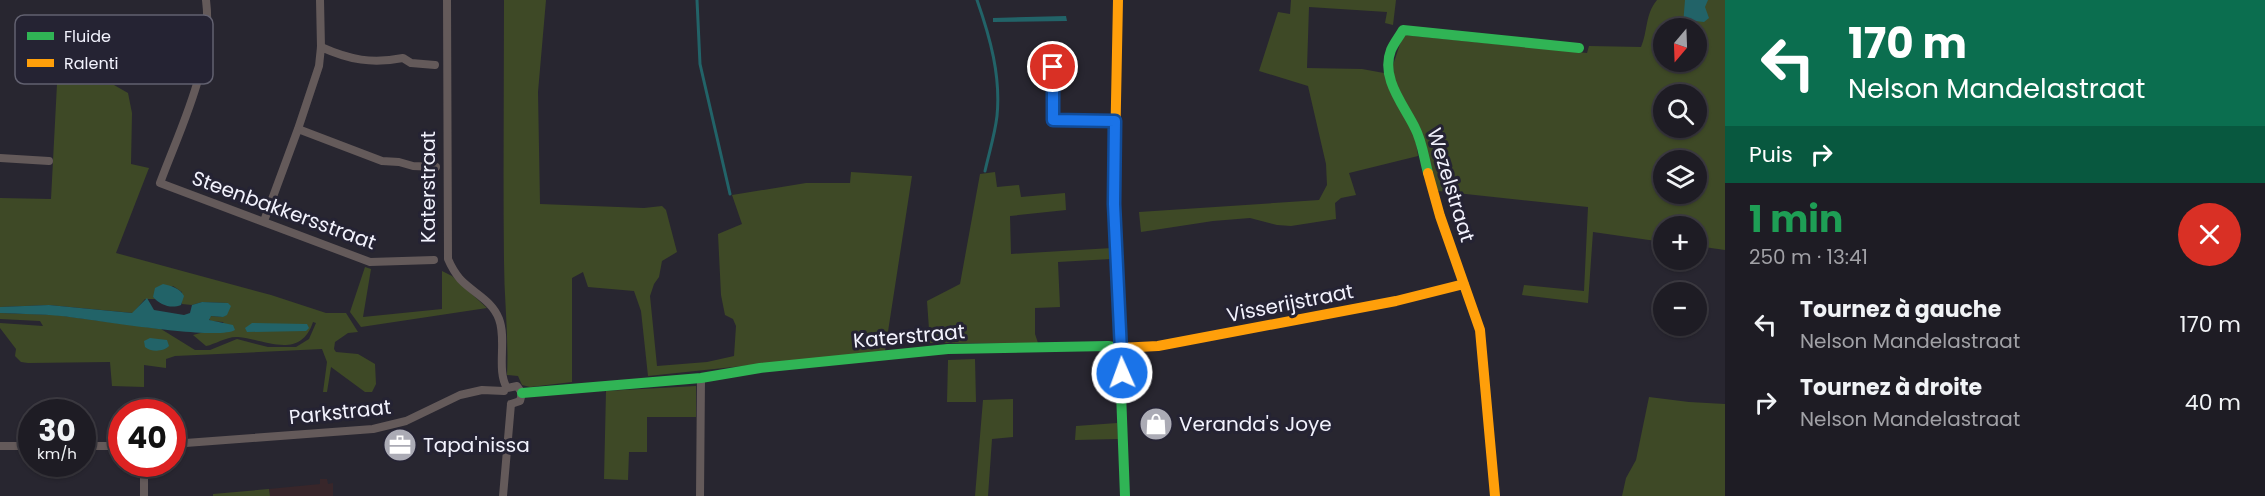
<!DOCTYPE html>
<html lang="fr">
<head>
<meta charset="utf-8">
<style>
  body { margin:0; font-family:Poppins,sans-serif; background:#2b2931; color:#f1f3f6; height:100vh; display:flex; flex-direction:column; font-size:22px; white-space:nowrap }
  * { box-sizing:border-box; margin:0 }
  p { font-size:20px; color:#a1a1a6 }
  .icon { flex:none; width:33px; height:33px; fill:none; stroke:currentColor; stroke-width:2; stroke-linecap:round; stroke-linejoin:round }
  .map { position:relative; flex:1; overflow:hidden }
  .sheet { display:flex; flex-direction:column; background:#1e1c24; width:540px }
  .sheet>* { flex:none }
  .banner { background:#0b6e4f; color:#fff; overflow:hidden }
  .needle { width:39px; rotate:199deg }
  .controls { position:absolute; left:1653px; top:18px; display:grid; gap:12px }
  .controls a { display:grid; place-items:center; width:54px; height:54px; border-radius:50%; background:#1e1c24; box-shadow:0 2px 4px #0004,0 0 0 2px #3c3a41; font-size:30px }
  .speed { position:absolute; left:18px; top:399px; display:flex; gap:12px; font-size:30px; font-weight:700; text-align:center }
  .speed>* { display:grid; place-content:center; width:78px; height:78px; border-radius:50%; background:#1e1c24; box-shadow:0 2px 4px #0004,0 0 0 2px #3c3a41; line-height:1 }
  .speed small { font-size:15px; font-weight:400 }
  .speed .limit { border:9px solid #d22; background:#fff; color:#111 }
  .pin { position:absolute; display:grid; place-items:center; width:51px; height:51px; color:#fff; margin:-26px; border:3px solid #fff; border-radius:50%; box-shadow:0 2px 6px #0007 }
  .me { position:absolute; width:66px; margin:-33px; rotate:358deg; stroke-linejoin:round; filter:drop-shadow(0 0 4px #0008) }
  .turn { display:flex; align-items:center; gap:21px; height:126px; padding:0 24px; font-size:27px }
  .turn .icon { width:78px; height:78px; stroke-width:2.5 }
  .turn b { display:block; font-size:42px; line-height:51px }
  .then { display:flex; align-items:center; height:57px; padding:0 24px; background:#0003; gap:12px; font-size:22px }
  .round { display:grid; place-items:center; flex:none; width:63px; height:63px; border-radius:32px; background:#2b2931 }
  .overview { display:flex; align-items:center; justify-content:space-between; height:102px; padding:0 24px }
  h1 { font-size:36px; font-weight:700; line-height:45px; color:#1e9e55 }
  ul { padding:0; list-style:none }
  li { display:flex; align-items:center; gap:18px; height:78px; padding:0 24px }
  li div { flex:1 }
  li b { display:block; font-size:22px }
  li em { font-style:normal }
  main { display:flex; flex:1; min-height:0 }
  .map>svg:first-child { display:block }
  .commercial { fill:#38262a }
  .green { fill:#3e4926; fill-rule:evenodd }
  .water { fill:#226368 }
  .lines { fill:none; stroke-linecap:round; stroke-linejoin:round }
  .stream { stroke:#226368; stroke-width:3 }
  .street { stroke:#645a5a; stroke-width:8 }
  .fast { stroke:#30b455; stroke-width:10 }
  .slow { stroke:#ff9f0a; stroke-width:10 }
  .route-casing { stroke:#114b97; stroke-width:15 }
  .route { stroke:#1a73e8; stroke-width:10 }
  .labels { text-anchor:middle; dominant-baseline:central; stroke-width:6; stroke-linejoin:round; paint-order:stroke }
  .street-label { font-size:20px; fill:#f2f2fd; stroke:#252333 }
  .poi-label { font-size:20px; fill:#f2f2fd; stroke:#252333; text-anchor:start }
  .key { fill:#252333; stroke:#626170; stroke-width:1.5 }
  .key-label { font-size:16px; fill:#f2f2fd }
</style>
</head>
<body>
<main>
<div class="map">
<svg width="1725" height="496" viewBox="0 0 1725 496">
  <rect width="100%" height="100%" fill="#282630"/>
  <!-- commercial -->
  <path class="commercial" d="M320,479H327L328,484L333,483V496H270L269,489L320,484Z"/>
  <!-- green -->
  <path class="green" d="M504,0H546L538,92L540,204L644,208L662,206L666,210L677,252L662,261L659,277L654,284L650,296L657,366L707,362L734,356L736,326L733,319L725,315L721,295L718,234L742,224L732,195L806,183H850L851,172L912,176L885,351L648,376L641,311L634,291L588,287L583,272L572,278V382L530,387L522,385L518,376L507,375C509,337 504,299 504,261C503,174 504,87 504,0Z
    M1291,0H1396L1393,25L1385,23L1387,12L1309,7L1307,68L1362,69L1384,73L1415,136L1418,156L1349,173L1356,195L1341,198L1335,203L1336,219L1291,226L1277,225L1250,218L1213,221L1141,232L1139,212L1319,200L1327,185L1326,164L1308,86L1259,71L1278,12L1290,14Z
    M1657,0H1725V250L1697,246L1696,226H1664L1663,242L1593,232L1588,303L1522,295L1524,285L1584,291L1588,207L1438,191L1395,84L1393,65L1403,35L1587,53L1589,46L1641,47C1648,31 1645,14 1657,0ZM1664,28H1696V62H1664ZM1664,94H1696V128H1664ZM1664,160H1696V194H1664Z
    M57,84L114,85L128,93L132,113L131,164L149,168L116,253L271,295L326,313H346L358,332L348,333L335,342L334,349L336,352L358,354L375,364L376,384L372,392H365L331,367L327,392H323L327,362L322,349L175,356L166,359V368L144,365V387L112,386L110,362L28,363L21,362L15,356L16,349L0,328V323L43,326L40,321L0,319V313L56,315L161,329L195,350H210L237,339L268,347H296L309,339L316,323L313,322C300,361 265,339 238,337C227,336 216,344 206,346L193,335L204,332H229L223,322L211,321L209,319L210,316L223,317L228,303L202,302L192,305L182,304V292L173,286L153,297L156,299H145L133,313L49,305L0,307V198L51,199Z
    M995,172L997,187L1019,185L1021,197L1065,193L1066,210L1010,216L1011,254L1112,248L1111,259L1058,262L1060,307L1035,308V334L1038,343H930L927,301L960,284L980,174Z
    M365,267L371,269L363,317L442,309V271L452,276L487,308L361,327L350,312Z
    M975,359L976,402H947L948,360Z
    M696,386V417H647V452H629L628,480L604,479L606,391Z
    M1649,397L1689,402L1725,404V496H1622L1626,478L1636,460Z
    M1013,399V437L992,439L988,496H975L983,400Z
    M1117,423L1118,439L1075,440L1076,426Z
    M269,489L270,496H213V494Z"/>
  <!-- water -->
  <path class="water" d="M1685,0H1708L1705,7L1709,18L1704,22L1695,21L1688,26L1683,25Z
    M1066,16L1067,21L993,22V18Z
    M163,284C171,286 180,288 184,296L181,305C171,309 160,305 153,297L155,288Z
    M147,298L154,310L184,315L190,313L192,305L202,302L228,303L231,306L227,315L223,317L211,316L209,320L233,325L235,330C217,341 91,319 61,316C41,314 20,314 0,313V307L49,305L132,313Z
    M252,323L307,324L309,328L306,331L247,332L245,328Z
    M150,338L167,340L169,346C164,352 150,352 145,347L144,341Z"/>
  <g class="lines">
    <!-- stream -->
    <path class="stream" d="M697,0L700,64L730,194
      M977,0C990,37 1001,76 997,116C995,134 989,153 985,171"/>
    <!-- street -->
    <path class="street" d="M206,0C214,63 181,126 160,183L370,262L434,260
      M447,0L448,259C451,266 455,273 460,279C473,293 492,300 499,319C507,340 496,370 507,388
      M321,47C350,60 372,64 403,58L411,63L435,65
      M1053,67V120L1115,121
      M298,129L382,161L399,162L413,166L436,167
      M0,158L49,161
      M264,221L298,129L319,66L321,47L320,0
      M507,388L517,386L522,393L520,401L511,404
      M172,444L373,429L406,421L460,395L482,390L504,391
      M0,446H32
      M82,446H122
      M144,496V464
      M503,496L511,404
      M700,496L701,378"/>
    <!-- fast -->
    <path class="fast" d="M1428,173C1424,158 1422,141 1415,128C1404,105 1380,78 1391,50C1394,43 1399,37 1403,30L1579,48
      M1115,237L1125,496
      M522,393L701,378L760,368L948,349L1108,346L1119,348"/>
    <!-- slow -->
    <path class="slow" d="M1428,173L1440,216L1480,330L1495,496
      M1115,237L1114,204L1118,0
      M1119,348L1158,346L1396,301L1464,284"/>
  </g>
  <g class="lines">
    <!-- route casing -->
    <g class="route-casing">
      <path id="route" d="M1053,67V120L1115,121L1114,204L1122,373"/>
    </g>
    <!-- route -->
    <use href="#route" class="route"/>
  </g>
  <!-- icons -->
  <defs>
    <g id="shop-disc" transform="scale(1.725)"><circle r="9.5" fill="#ababb5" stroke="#252333"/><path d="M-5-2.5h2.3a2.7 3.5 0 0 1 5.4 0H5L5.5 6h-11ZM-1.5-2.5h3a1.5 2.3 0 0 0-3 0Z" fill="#fff"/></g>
    <g id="office-disc" transform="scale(1.725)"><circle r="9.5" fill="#ababb5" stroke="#252333"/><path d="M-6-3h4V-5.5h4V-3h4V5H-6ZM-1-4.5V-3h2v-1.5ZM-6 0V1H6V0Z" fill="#fff"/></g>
  </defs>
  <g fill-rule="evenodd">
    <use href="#shop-disc" x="1156" y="424"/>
    <use href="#office-disc" x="400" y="445"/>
  </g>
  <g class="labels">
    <!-- street labels -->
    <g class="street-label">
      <text transform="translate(1451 185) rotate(73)">Wezelstraat</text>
      <text transform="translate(428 187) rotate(-90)">Katerstraat</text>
      <text transform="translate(284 210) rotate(20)">Steenbakkersstraat</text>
      <text transform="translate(1290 303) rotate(-11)">Visserijstraat</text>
      <text transform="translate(909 336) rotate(-5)">Katerstraat</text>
      <text transform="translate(340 412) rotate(-6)">Parkstraat</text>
    </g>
    <!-- poi labels -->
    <g class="poi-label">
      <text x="1179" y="424">Veranda's Joye</text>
      <text x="423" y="445">Tapa'nissa</text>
    </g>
  </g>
  <!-- legend -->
  <rect x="15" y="15" width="198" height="69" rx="9" class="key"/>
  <rect x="27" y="32" width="27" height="8" fill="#30b455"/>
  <rect x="27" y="59" width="27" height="8" fill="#ff9f0a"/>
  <g class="key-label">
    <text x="64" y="42">Fluide</text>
    <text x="64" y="69">Ralenti</text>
  </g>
</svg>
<div class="controls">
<a><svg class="needle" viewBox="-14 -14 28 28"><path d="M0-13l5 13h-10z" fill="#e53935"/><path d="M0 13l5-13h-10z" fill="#a1a1a6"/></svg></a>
<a><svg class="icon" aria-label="search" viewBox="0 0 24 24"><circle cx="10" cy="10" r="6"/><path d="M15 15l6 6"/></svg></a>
<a><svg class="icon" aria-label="layers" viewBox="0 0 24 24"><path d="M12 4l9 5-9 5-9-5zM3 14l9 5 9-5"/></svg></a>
<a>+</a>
<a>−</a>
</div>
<div class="speed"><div>30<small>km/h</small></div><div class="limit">40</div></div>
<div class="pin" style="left:1053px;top:67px;background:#d93025"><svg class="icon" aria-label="arrive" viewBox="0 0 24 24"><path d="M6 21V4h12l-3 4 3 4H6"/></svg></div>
<svg class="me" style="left:1122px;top:373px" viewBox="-20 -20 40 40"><circle r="17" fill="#1a73e8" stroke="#fff" stroke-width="3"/><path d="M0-11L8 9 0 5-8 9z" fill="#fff"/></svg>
</div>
<section class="sheet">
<div class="banner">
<div class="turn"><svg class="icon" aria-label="left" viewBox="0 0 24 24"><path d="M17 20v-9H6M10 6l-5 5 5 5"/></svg><div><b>170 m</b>Nelson Mandelastraat</div></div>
<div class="then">Puis<svg class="icon" aria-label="right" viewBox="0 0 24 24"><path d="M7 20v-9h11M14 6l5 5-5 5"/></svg></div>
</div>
<div class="overview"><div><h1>1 min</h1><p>250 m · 13:41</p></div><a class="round" style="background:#d93025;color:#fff"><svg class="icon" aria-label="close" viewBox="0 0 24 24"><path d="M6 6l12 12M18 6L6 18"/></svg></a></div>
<ul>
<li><svg class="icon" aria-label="left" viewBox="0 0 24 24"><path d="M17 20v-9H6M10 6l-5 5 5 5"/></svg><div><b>Tournez à gauche</b><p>Nelson Mandelastraat</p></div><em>170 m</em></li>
<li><svg class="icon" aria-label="right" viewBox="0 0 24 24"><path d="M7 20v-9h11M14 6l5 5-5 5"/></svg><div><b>Tournez à droite</b><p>Nelson Mandelastraat</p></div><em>40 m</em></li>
</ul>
</section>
</main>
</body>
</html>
